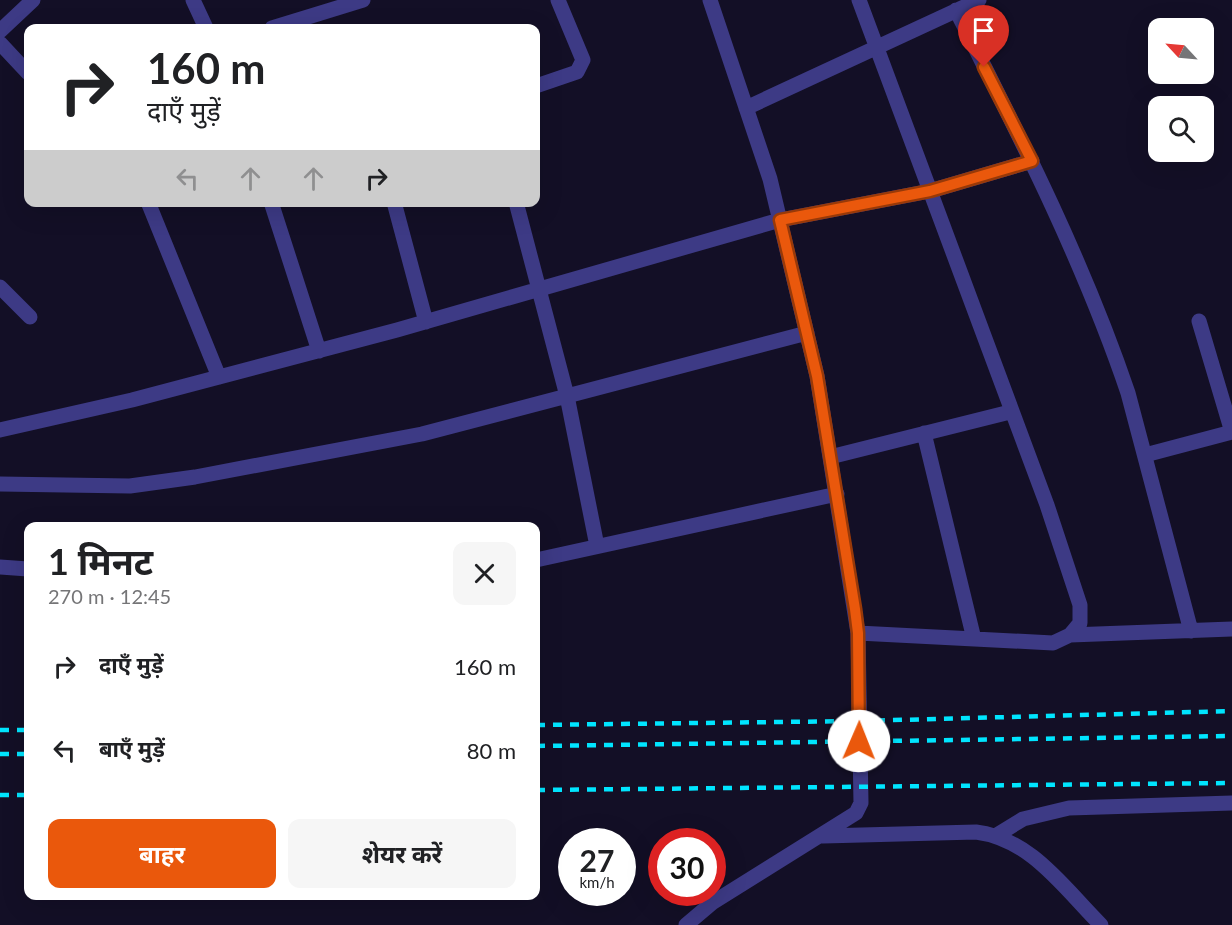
<!DOCTYPE html>
<html lang="hi">
<head>
<meta charset="utf-8">
<style>
  body { margin:0; font-family:Lato,"Noto Sans Devanagari",sans-serif; background:#f6f6f6; color:#202124; height:100vh; display:flex; flex-direction:column; font-size:22px; white-space:nowrap }
  * { box-sizing:border-box; margin:0 }
  p { font-size:20px; color:#757577 }
  .icon { flex:none; width:33px; height:33px; fill:none; stroke:currentColor; stroke-width:2; stroke-linecap:round; stroke-linejoin:round }
  .map { position:relative; flex:1; overflow:hidden }
  .panel { position:absolute; left:24px; top:522px; width:516px; height:378px; display:flex; flex-direction:column; background:#fff; border-radius:12px; box-shadow:0 6px 24px #0002 }
  .panel>* { flex:none }
  .guide { position:absolute; left:24px; top:24px; width:516px; height:183px; border-radius:12px; box-shadow:0 6px 24px #0002; background:#fff; color:#202124; overflow:hidden }
  .needle { width:39px; rotate:296deg }
  .controls { position:absolute; left:1148px; top:18px; display:grid; gap:12px }
  .controls a { display:grid; place-items:center; width:66px; height:66px; border-radius:12px; background:#fff; box-shadow:0 6px 24px #0002; font-size:30px }
  .speed { position:absolute; left:558px; top:828px; display:flex; gap:12px; font-size:30px; font-weight:700; text-align:center }
  .speed>* { display:grid; place-content:center; width:78px; height:78px; border-radius:50%; background:#fff; box-shadow:0 6px 24px #0002; line-height:1 }
  .speed small { font-size:15px; font-weight:400 }
  .speed .limit { border:9px solid #d22; background:#fff; color:#111 }
  .pin { position:absolute; display:grid; place-items:center; width:51px; height:51px; color:#fff; margin:-62px -26px; border-radius:50% 50% 50% 0; rotate:-45deg; box-shadow:0 0 6px #0007 }
  .pin .icon { rotate:45deg }
  .me { position:absolute; width:66px; margin:-33px; rotate:1deg; stroke-linejoin:round; filter:drop-shadow(0 0 4px #0008) }
  .turn { display:flex; align-items:center; gap:21px; height:126px; padding:0 24px; font-size:27px }
  .turn .icon { width:78px; height:78px; stroke-width:2.5 }
  .turn b { display:block; font-size:42px; line-height:51px }
  .lanes { display:flex; align-items:center; height:57px; padding:0 24px; background:#0003; justify-content:center; gap:30px; direction:ltr }
  .lanes .off { opacity:.35 }
  .round { display:grid; place-items:center; flex:none; width:63px; height:63px; border-radius:12px; background:#f6f6f6 }
  .summary { display:flex; align-items:center; justify-content:space-between; height:102px; padding:0 24px }
  h1 { font-size:36px; font-weight:700; line-height:45px }
  .action { display:flex; gap:12px; margin-top:auto; padding:12px 24px }
  .action a { flex:1; height:69px; border-radius:12px; background:#ea580c; color:#fff; font-size:24px; font-weight:700; line-height:69px; text-align:center }
  .action a+a { background:#f6f6f6; color:#202124 }
  ul { padding:0; list-style:none }
  li { display:flex; align-items:center; gap:18px; height:84px; padding:0 24px }
  li div { flex:1 }
  li b { display:block; font-size:22px }
  li em { font-style:normal }
  .map>svg:first-child { display:block }
  .lines { fill:none; stroke-linecap:round; stroke-linejoin:round }
  .minor { stroke:#3d3a85; stroke-width:15 }
  .rail { stroke:#00e5ff; stroke-width:4.5; stroke-dasharray:9 8; stroke-linecap:butt }
  .route-casing { stroke:#983908; stroke-width:15 }
  .route { stroke:#ea580c; stroke-width:10 }
</style>
</head>
<body>
<div class="map">
<svg width="1232" height="925" viewBox="0 0 1232 925">
  <rect width="100%" height="100%" fill="#130f26"/>
  <g class="lines">
    <!-- minor -->
    <path class="minor" d="M193,0L206,28
      M956,10C1019,135 1083,260 1128,393L1191,631
      M272,28L363,0
      M0,31L33,0
      M0,43L28,73
      M536,86L577,72L583,60L558,0
      M746,108L979,0
      M148,202L219,377
      M271,202L319,351
      M394,202L426,322
      M516,202L567,396L597,546
      M0,287L30,317
      M1199,321L1232,432
      M0,430L132,400L397,330L780,220L930,191L1032,161
      M924,433L974,639
      M1145,455L1232,432
      M830,457L1010,412
      M0,484L130,486L195,477L422,434L807,333
      M536,560L837,494
      M0,567L28,569
      M858,633L1053,643L1070,635L1080,623V605L1047,505L859,0
      M1070,635L1232,629
      M997,835L1023,819L1069,808L1232,803
      M823,836L976,832C1031,839 1063,887 1101,925
      M686,925L712,903L856,813L861,803L858,633L817,376L770,179L710,0"/>
    <!-- rail -->
    <path class="rail" d="M536,725L860,721L1232,711
      M0,730H28
      M536,746L1232,736
      M0,754H28
      M536,790L1232,783
      M0,795H28"/>
  </g>
  <g class="lines">
    <!-- route casing -->
    <g class="route-casing">
      <path id="route" d="M859,741L858,633L855,609L817,376L780,220L930,191L1032,161L984,67"/>
    </g>
    <!-- route -->
    <use href="#route" class="route"/>
  </g>
</svg>
<div class="controls">
<a><svg class="needle" viewBox="-14 -14 28 28"><path d="M0-13l5 13h-10z" fill="#e53935"/><path d="M0 13l5-13h-10z" fill="#757577"/></svg></a>
<a><svg class="icon" aria-label="search" viewBox="0 0 24 24"><circle cx="10" cy="10" r="6"/><path d="M15 15l6 6"/></svg></a>
</div>
<div class="speed"><div>27<small>km/h</small></div><div class="limit">30</div></div>
<div class="pin" style="left:984px;top:67px;background:#d93025"><svg class="icon" aria-label="arrive" viewBox="0 0 24 24"><path d="M6 21V4h12l-3 4 3 4H6"/></svg></div>
<svg class="me" style="left:859px;top:741px" viewBox="-20 -20 40 40"><circle r="19" fill="#fff"/><path d="M0-13L10 11 0 6-10 11z" fill="#ea580c"/></svg>
<div class="guide">
<div class="turn"><svg class="icon" aria-label="right" viewBox="0 0 24 24"><path d="M7 20v-9h11M14 6l5 5-5 5"/></svg><div><b>160 m</b>दाएँ मुड़ें</div></div>
<div class="lanes"><svg class="icon off" aria-label="left" viewBox="0 0 24 24"><path d="M17 20v-9H6M10 6l-5 5 5 5"/></svg><svg class="icon off" aria-label="ahead" viewBox="0 0 24 24"><path d="M12 20V5M6 11l6-6 6 6"/></svg><svg class="icon off" aria-label="ahead" viewBox="0 0 24 24"><path d="M12 20V5M6 11l6-6 6 6"/></svg><svg class="icon" aria-label="right" viewBox="0 0 24 24"><path d="M7 20v-9h11M14 6l5 5-5 5"/></svg></div>
</div>
<section class="panel">
<div class="summary"><div><h1>1 मिनट</h1><p>270 m · 12:45</p></div><a class="round"><svg class="icon" aria-label="close" viewBox="0 0 24 24"><path d="M6 6l12 12M18 6L6 18"/></svg></a></div>
<ul>
<li><svg class="icon" aria-label="right" viewBox="0 0 24 24"><path d="M7 20v-9h11M14 6l5 5-5 5"/></svg><div><b>दाएँ मुड़ें</b></div><em>160 m</em></li>
<li><svg class="icon" aria-label="left" viewBox="0 0 24 24"><path d="M17 20v-9H6M10 6l-5 5 5 5"/></svg><div><b>बाएँ मुड़ें</b></div><em>80 m</em></li>
</ul>
<div class="action"><a>बाहर</a><a>शेयर करें</a></div>
</section>
</div>
</body>
</html>
